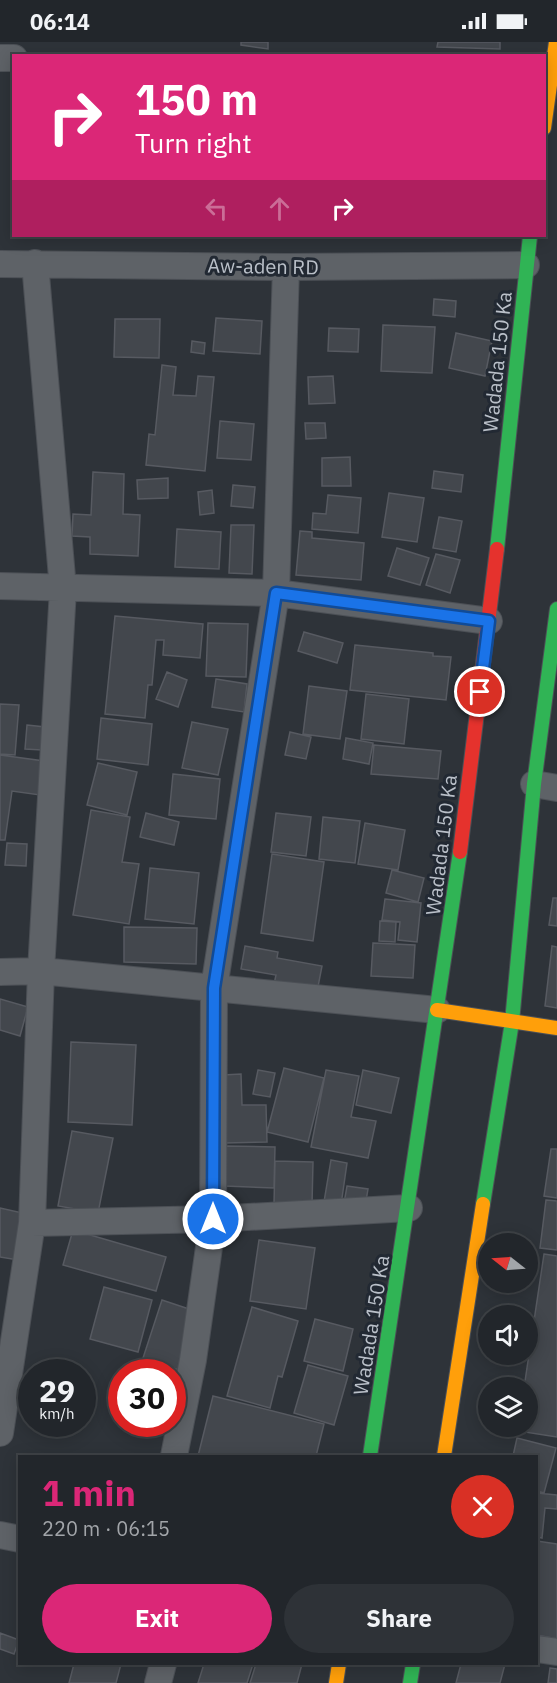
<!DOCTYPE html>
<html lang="en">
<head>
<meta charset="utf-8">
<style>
  body { margin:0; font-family:"IBM Plex Sans",sans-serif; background:#2e3237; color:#f1f3f6; height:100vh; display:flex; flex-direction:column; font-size:22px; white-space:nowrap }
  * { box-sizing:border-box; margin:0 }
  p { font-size:20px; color:#a2a5a9 }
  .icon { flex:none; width:33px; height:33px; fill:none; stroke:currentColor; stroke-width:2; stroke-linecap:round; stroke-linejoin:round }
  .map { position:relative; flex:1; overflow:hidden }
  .drawer { position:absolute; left:18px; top:1413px; width:520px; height:210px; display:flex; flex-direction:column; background:#22262b; border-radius:0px; box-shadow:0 3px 15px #0003,0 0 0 2px #3f4347 }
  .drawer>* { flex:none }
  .hud { position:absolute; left:12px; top:12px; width:534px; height:183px; border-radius:0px; box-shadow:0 3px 15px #0003,0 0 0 2px #3f4347; background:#db2777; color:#fff; overflow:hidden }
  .needle { width:39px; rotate:287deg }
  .buttons { position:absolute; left:478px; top:1191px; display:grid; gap:12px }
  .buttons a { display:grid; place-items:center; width:60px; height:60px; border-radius:50%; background:#22262b; box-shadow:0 3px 15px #0003,0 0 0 2px #3f4347; font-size:30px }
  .speed { position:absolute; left:18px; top:1317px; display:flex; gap:12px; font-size:30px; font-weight:700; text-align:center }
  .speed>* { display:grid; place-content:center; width:78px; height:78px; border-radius:50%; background:#22262b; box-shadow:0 3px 15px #0003,0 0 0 2px #3f4347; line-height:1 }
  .speed small { font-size:15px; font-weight:400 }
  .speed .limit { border:9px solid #d22; background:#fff; color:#111 }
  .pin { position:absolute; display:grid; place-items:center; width:51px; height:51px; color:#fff; margin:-26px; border:3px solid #fff; border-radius:50%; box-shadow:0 2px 6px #0007 }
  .me { position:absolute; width:66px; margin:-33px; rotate:0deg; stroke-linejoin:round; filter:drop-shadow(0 0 4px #0008) }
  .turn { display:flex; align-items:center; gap:21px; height:126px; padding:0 24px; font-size:27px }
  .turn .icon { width:78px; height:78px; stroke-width:2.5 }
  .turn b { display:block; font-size:42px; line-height:51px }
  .lanes { display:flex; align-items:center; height:57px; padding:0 24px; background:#0003; justify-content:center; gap:30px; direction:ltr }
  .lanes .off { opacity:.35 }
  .round { display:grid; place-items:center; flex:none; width:63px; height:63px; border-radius:32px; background:#2e3237 }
  .head { display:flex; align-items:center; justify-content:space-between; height:102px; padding:0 24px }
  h1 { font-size:36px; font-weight:800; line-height:45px; color:#db2777 }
  .action { display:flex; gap:12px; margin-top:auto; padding:12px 24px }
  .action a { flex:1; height:69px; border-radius:36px; background:#db2777; color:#fff; font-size:24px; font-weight:800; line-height:69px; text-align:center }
  .action a+a { background:#2e3237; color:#f1f3f6 }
  .status { display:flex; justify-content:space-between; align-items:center; height:42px; padding:0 30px; background:#22262b; direction:ltr }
  .status svg { height:16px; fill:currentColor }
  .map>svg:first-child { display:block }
  .building { fill:#43474d; stroke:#575a61; stroke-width:1.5 }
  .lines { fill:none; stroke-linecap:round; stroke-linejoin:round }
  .street-casing { stroke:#4c5056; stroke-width:28 }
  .fast-casing { stroke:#4c5056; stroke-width:16 }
  .slow-casing { stroke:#4c5056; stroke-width:16 }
  .jam-casing { stroke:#4c5056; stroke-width:16 }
  .street { stroke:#5e6267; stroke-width:26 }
  .fast { stroke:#30b455; stroke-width:14 }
  .slow { stroke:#ff9f0a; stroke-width:14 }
  .jam { stroke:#e5322d; stroke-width:14 }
  .route-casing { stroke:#114b97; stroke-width:15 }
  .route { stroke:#1a73e8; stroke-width:10 }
  .labels { text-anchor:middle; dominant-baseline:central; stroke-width:6; stroke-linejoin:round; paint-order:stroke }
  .street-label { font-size:20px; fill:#bac0c9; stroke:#222933 }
</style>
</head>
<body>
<div class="status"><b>06:14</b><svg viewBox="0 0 49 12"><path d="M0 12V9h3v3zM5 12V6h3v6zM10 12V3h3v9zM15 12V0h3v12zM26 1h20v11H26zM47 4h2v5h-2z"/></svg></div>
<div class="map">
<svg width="557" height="1641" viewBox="0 0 557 1641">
  <rect width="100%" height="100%" fill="#2e3339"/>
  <!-- building -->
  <path class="building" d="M241,0H268V7L241,3Z
    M438,0H500V7L437,5Z
    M434,257L456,259L455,275L433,273Z
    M216,276L262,279L260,312L213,309Z
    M115,277H160L159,316L114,315Z
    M383,283L435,285L432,331L381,329Z
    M329,286L359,287L358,310L328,309Z
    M456,291L492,299L485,334L449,326Z
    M192,299L205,301L204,312L191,310Z
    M162,323L176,325L173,353L196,354L198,334L214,335L205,429L146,423L149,392L155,393Z
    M333,334L335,361L309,362L308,335Z
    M220,379L254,382L251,418L217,416Z
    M305,381H325L326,396L306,397Z
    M350,415L351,444H322V416Z
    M434,429L463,433L461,450L432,446Z
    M93,430L124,432L123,472L140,473L138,514L90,512V495L72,494L73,472L91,473Z
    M168,436V456L138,457L137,438Z
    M233,443L255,445L253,466L231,464Z
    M212,448L214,471L200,473L198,450Z
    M389,451L424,456L417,500L382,495Z
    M328,453L361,456L358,491L312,487L313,471L326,472Z
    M439,475L462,479L456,510L433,506Z
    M231,483H254L252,532L229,531Z
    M177,487L221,490L219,527L175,525Z
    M300,489L312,490V496L364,501L361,538L296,533Z
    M397,506L429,516L420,543L388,534Z
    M436,512L460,518L450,551L426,543Z
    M115,574L203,582L200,616L163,613L164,598H156L152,643H148L145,676L105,672Z
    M208,581L248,582L246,635L206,634Z
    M304,590L343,601L337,621L298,609Z
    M355,603L433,611V614L451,615L446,658L350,648Z
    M167,630L187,638L178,665L156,657Z
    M216,637L247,642L244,670L212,665Z
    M309,644L347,649L340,697L303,692Z
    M366,652L409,657L404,702L361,697Z
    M0,662L19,663L15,713L0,712Z
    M101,676L152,682L148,723L97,717Z
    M192,680L228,687L218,733L182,726Z
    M27,683L45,685L42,708L25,707Z
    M290,690L311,695L306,717L285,713Z
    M346,696L373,701L369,722L343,717Z
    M374,703L441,709L438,737L371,732Z
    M0,713L44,719L40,753L12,749L5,798H0Z
    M98,721L137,730L127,773L87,763Z
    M173,732L220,737L216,777L169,773Z
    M91,768L130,775L122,820L139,822L129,882L73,873Z
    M146,771L179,780L174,803L140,795Z
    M276,771L311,775L306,814L271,810Z
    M323,775L360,779L355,821L319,817Z
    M365,781L405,788L398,828L358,822Z
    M7,801L27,802L26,824L5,823Z
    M272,812L324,820L313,899L261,891Z
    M150,826L199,831L194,882L145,877Z
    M392,828L424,836L418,860L386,851Z
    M553,856H557V884L549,883Z
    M385,857L421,861L417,900L398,898L400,880L382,878Z
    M380,879L396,880L395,900L379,899Z
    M124,885L197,886L196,922L124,920Z
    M373,901L415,903L413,936L371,934Z
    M245,904L278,910L277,916L322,924L317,950L274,942L276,933L241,927Z
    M552,904L557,905V966L545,964Z
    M0,957L28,965L20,994L0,988Z
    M71,1000L136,1003L132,1083L68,1080Z
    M284,1026L324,1036L308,1100L267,1090Z
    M258,1028L275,1031L270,1055L253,1052Z
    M326,1028L359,1034L351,1075L376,1079L368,1116L311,1105Z
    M363,1028L399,1036L391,1071L356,1063Z
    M241,1032L242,1063H266L267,1100L225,1101L223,1033Z
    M72,1089L113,1096L98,1171L58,1164Z
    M226,1104L275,1105L274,1146L225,1144Z
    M551,1107H557V1156L544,1154Z
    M331,1118L347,1121L341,1163L324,1160Z
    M275,1119L313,1120L312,1163L274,1162Z
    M347,1144L368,1147L364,1171L343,1167Z
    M546,1158L557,1159V1208L540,1206Z
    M0,1166L27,1172L18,1218L0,1215Z
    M73,1188L166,1215L156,1249L63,1223Z
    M259,1198L315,1206L306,1267L250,1259Z
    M544,1212L557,1214V1395L518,1389L519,1384H528V1346H524Z
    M104,1245L152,1258L138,1310L90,1297Z
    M162,1258L201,1271L182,1329L143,1316Z
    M252,1265L298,1279L282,1335L278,1334L270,1366L227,1354Z
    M315,1277L353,1287L343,1329L304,1319Z
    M308,1323L348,1334L334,1383L294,1371Z
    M213,1354L324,1382L316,1414H198Z
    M517,1396L556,1406L544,1451L537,1449V1414H513Z
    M537,1451L557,1453V1467L545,1466L542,1496L537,1495Z
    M537,1499L557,1502V1597L537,1593Z
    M0,1591L19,1598L14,1612L0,1607Z
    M74,1622H121L116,1641H69Z
    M204,1622H253L247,1641H198Z
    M256,1622H302L297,1641H250Z
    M461,1622H505L500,1641H456Z
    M550,1626L557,1627V1641H548Z"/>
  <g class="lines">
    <!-- street casing -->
    <g class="street-casing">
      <path id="street" d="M0,16H14
        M0,222L286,225L526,223
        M0,544L276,551L489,579
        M534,742L557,746
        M0,930L41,929L437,968
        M32,1181L213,1177L409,1166
        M0,1391L32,1181L41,929L63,547L35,221
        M174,1414L193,1318L213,1177L214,946L276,551L286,225
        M0,1493L20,1497
        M537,1607L557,1610
        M158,1641L163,1622"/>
    </g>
    <!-- fast casing -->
    <g class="fast-casing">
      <path id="fast" d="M497,507L530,194
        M483,1162L512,980L534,742L557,567
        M370,1414L460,810
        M410,1641L413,1622"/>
    </g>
    <!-- slow casing -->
    <g class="slow-casing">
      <path id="slow" d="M544,86L556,0
        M437,968L557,986
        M444,1414L483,1162
        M336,1641L339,1622"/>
    </g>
    <!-- jam casing -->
    <g class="jam-casing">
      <path id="jam" d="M460,810L497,507"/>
    </g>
    <!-- street -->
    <use href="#street" class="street"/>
    <!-- fast -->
    <use href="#fast" class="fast"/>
    <!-- slow -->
    <use href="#slow" class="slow"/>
    <!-- jam -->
    <use href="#jam" class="jam"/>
  </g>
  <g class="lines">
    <!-- route casing -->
    <g class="route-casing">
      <path id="route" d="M213,1177L214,946L276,551L489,579L480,650"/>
    </g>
    <!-- route -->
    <use href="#route" class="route"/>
  </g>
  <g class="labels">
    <!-- street labels -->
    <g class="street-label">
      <text transform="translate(263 224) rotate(1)">Aw-aden RD</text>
      <text transform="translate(497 320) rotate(-84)">Wadada 150 Ka</text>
      <text transform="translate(441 803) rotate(-83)">Wadada 150 Ka</text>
      <text transform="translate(371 1283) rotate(-81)">Wadada 150 Ka</text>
    </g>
  </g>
</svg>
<div class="buttons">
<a><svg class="needle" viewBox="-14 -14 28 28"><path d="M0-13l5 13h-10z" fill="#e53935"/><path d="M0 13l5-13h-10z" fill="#a2a5a9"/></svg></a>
<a><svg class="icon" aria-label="sound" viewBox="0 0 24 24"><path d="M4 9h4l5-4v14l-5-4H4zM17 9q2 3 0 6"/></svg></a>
<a><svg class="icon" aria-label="layers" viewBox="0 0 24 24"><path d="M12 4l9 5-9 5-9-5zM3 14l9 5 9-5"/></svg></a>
</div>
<div class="speed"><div>29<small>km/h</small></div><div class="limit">30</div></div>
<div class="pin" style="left:480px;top:650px;background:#d93025"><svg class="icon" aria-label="arrive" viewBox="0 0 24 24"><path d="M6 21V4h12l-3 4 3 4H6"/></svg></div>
<svg class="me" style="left:213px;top:1177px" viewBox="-20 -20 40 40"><circle r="17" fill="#1a73e8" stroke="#fff" stroke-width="3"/><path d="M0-11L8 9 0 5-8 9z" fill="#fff"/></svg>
<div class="hud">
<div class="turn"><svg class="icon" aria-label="right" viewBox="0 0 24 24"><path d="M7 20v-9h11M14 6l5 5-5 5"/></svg><div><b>150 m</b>Turn right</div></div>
<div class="lanes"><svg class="icon off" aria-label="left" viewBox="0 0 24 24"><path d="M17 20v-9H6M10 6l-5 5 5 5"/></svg><svg class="icon off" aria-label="ahead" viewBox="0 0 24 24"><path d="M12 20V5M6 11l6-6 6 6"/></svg><svg class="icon" aria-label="right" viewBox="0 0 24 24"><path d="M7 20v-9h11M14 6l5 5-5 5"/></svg></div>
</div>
<section class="drawer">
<div class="head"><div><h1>1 min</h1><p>220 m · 06:15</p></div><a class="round" style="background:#d93025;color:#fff"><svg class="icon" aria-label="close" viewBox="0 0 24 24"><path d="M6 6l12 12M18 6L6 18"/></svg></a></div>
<div class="action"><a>Exit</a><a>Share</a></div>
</section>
</div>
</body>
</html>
